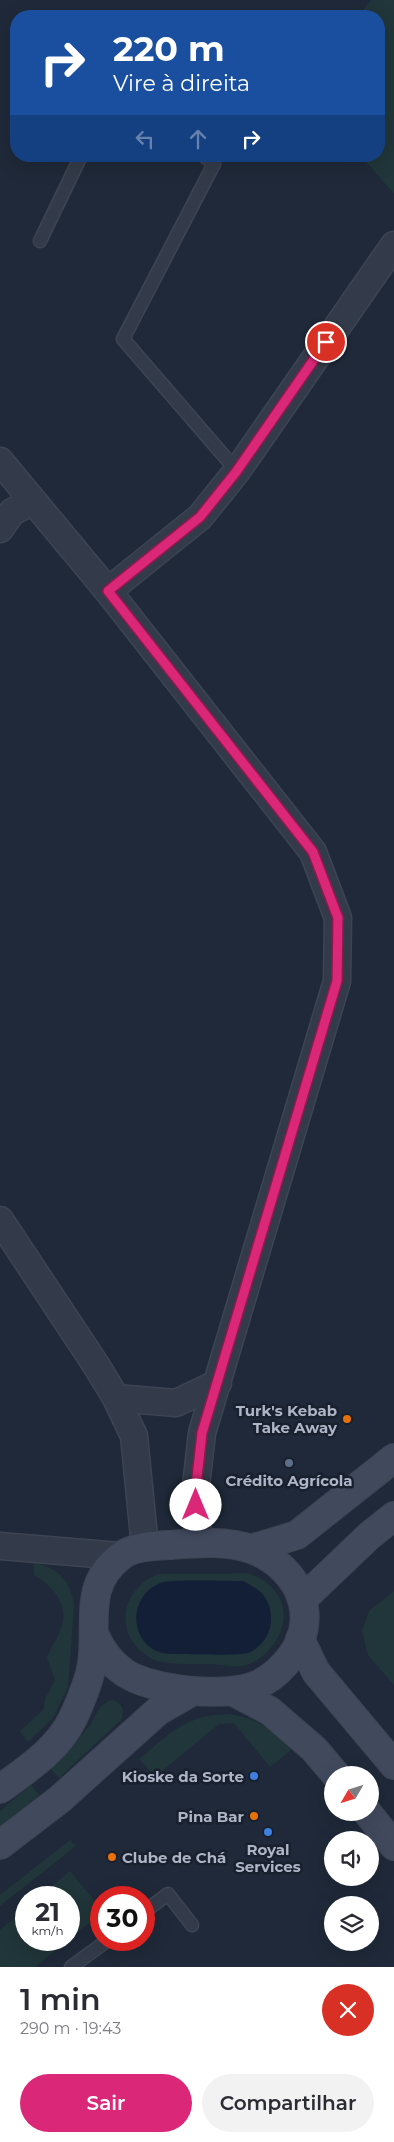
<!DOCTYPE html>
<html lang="pt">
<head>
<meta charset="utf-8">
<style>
  body { margin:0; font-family:Montserrat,sans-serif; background:#f2f2f3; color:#2b2b33; height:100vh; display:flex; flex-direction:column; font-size:19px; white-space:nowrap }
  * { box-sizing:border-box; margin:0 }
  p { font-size:16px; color:#7c7c81 }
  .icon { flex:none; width:28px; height:28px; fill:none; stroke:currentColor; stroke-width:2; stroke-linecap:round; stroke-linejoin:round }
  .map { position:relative; height:1967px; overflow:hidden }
  .panel { display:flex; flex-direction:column; background:#fff; flex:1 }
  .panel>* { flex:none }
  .guide { position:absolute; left:10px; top:10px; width:375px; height:152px; border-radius:20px; box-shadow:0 5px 20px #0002; background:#1a4fa0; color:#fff; overflow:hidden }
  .needle { width:32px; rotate:231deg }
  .controls { position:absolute; left:324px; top:1766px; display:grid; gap:10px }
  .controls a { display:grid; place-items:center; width:55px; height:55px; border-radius:50%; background:#fff; box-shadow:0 5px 20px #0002; font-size:25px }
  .speed { position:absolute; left:15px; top:1886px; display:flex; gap:10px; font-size:25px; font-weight:700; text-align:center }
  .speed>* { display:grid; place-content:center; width:65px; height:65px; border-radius:50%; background:#fff; box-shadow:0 5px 20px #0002; line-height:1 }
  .speed small { font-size:12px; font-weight:400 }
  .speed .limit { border:8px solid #d22; background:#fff; color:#111 }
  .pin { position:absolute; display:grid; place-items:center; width:42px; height:42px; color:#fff; margin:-21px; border:2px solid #fff; border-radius:50%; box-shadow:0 1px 5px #0007 }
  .me { position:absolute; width:55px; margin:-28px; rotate:0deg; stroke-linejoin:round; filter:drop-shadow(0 0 4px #0008) }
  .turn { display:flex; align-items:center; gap:18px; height:105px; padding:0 20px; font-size:22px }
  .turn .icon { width:65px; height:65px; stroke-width:2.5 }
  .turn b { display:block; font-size:35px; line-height:42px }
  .lanes { display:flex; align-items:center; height:48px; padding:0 20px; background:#0003; justify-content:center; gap:25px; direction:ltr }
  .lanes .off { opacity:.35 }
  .round { display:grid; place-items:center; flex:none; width:52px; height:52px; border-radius:26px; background:#f2f2f3 }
  .headline { display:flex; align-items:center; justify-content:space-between; height:85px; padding:0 20px }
  h1 { font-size:30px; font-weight:600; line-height:38px }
  .cta { display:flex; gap:10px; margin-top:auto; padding:10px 20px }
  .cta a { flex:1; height:58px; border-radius:30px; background:#db2777; color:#fff; font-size:20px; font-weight:600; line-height:58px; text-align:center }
  .cta a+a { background:#f2f2f3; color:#2b2b33 }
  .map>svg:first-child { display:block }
  .green { fill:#21363a }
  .water { fill:#131f37 }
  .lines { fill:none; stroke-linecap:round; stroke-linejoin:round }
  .lane-casing { stroke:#3d4453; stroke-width:15 }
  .street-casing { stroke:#3d4453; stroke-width:29 }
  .secondary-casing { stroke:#3d4453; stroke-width:30 }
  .lane { stroke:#333b4a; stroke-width:12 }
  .street { stroke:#333b4a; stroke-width:26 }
  .secondary { stroke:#41495d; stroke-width:28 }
  .route-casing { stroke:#8e194d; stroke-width:12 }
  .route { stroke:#db2777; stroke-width:9 }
  .food-dot { fill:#e8710a; stroke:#19202e; stroke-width:2 }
  .service-dot { fill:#5c6f8a; stroke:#19202e; stroke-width:2 }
  .shop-dot { fill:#3f7fe0; stroke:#19202e; stroke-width:2 }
  .labels { text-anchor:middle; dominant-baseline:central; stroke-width:5; stroke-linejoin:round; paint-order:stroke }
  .poi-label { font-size:15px; font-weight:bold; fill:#aeb5c6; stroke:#19202e; text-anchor:end }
</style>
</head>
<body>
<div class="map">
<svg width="394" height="1967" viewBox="0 0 394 1967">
  <rect width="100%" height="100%" fill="#1f2939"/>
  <!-- green -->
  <path class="green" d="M371,0H394V194L361,156H379V16H359Z
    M34,1563C58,1567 72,1582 74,1607L68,1687L53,1718L28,1742L20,1731L44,1709L45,1699L55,1680L47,1658C51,1646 60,1635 63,1622C67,1601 50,1584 34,1575Z
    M158,1574C181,1574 204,1574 227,1574C235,1574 245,1572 253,1575C288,1589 293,1624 268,1651C262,1658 252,1664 242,1666C233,1667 222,1665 212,1664C196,1664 178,1665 163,1662C158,1662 152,1659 149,1657C112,1634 121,1589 158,1574Z
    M394,1591V1685L368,1655L362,1631L369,1611Z
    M112,1700C123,1703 125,1710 121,1720L59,1778L49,1767C64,1754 78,1741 90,1725C96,1716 99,1703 112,1700Z
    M229,1714C258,1719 271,1727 291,1750L270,1767L234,1723L219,1724L155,1777L139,1759C171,1733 185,1715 229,1714Z
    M31,1785L39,1795L0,1827V1811Z
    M70,1840L76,1846L0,1906V1895Z
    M70,1871L101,1909V1913L69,1940V1898L39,1897Z
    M26,1908V1940H68L35,1967H0V1930Z"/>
  <!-- water -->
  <path class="water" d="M243,1581C260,1590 270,1597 271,1617C272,1633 262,1647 248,1653C239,1656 185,1654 172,1654C131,1654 123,1599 160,1583C169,1579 229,1581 243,1581Z"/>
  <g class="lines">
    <!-- lane casing -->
    <g class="lane-casing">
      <path id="lane" d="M204,156L214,164L123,339L237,471
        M40,241L81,156
        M144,1912L168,1894L192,1925
        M71,1967L108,1940"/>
    </g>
    <!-- street casing -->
    <g class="street-casing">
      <path id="street" d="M0,461L108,591L313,852L338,918L337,981L202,1433L196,1486L198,1543
        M0,529L12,512L33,501
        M108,591L200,517L237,471L394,245
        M0,1220L96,1365L116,1398L134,1436L145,1547
        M116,1398L176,1403L218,1383
        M0,1546L120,1556"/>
    </g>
    <!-- secondary casing -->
    <g class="secondary-casing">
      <path id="secondary" d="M251,1549L297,1535L394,1458
        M303,1599L369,1536L394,1516
        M300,1639L316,1672L394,1765
        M232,1691L270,1711L314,1749L336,1775
        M0,1789C26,1770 57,1750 72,1720C78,1708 89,1681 91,1669C100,1629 80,1587 121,1556C134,1546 154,1546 169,1545C195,1543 226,1540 251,1549C301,1567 324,1622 285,1664C278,1672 268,1680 257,1685C226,1698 153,1691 125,1673C110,1663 101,1650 94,1634
        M367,1812L394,1846
        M0,1845L60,1799L158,1711L193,1691"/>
    </g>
    <!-- lane -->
    <use href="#lane" class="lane"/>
    <!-- street -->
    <use href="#street" class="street"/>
    <!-- secondary -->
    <use href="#secondary" class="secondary"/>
  </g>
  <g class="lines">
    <!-- route casing -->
    <g class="route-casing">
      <path id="route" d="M196,1505V1486L202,1433L337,981L338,918L313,852L108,591L200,517L236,472L326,342"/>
    </g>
    <!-- route -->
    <use href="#route" class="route"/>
  </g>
  <!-- markers -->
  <g class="food-dot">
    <circle cx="347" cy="1419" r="5"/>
    <circle cx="254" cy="1816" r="5"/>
    <circle cx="112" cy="1857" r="5"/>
  </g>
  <circle class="service-dot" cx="289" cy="1463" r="5"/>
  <g class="shop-dot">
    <circle cx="254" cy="1776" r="5"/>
    <circle cx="268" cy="1832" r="5"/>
  </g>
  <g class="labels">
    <!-- poi labels -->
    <g class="poi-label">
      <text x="337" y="1410">Turk's Kebab<tspan x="337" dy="17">Take Away</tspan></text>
      <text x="289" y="1480" text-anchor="middle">Crédito Agrícola</text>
      <text x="244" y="1776">Kioske da Sorte</text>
      <text x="244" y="1816">Pina Bar</text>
      <text x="268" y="1849" text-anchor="middle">Royal<tspan x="268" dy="17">Services</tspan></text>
      <text x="122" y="1857" text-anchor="start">Clube de Chá</text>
    </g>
  </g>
</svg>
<div class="controls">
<a><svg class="needle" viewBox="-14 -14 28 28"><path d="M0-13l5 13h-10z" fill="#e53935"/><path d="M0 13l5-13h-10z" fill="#7c7c81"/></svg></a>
<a><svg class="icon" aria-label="sound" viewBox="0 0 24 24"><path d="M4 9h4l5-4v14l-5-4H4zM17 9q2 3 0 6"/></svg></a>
<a><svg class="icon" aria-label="layers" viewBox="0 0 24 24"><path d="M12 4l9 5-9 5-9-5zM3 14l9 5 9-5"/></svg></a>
</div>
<div class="speed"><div>21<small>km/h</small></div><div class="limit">30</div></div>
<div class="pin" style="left:326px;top:342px;background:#d93025"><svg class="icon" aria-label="arrive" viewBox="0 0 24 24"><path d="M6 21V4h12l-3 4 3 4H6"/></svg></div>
<svg class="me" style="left:196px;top:1505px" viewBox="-20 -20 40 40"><circle r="19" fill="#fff"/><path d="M0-13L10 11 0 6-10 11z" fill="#db2777"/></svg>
<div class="guide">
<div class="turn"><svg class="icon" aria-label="right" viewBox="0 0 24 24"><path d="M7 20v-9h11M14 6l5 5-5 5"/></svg><div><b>220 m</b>Vire à direita</div></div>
<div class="lanes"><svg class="icon off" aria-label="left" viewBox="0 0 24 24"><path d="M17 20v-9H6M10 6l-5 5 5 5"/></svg><svg class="icon off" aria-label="ahead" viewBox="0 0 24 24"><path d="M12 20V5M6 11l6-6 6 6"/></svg><svg class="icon" aria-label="right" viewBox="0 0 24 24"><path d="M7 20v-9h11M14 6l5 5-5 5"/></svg></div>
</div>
</div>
<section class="panel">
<div class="headline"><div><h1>1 min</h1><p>290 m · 19:43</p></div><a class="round" style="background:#d93025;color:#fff"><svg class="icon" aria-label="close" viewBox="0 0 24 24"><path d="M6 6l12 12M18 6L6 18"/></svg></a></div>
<div class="cta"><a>Sair</a><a>Compartilhar</a></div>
</section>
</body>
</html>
